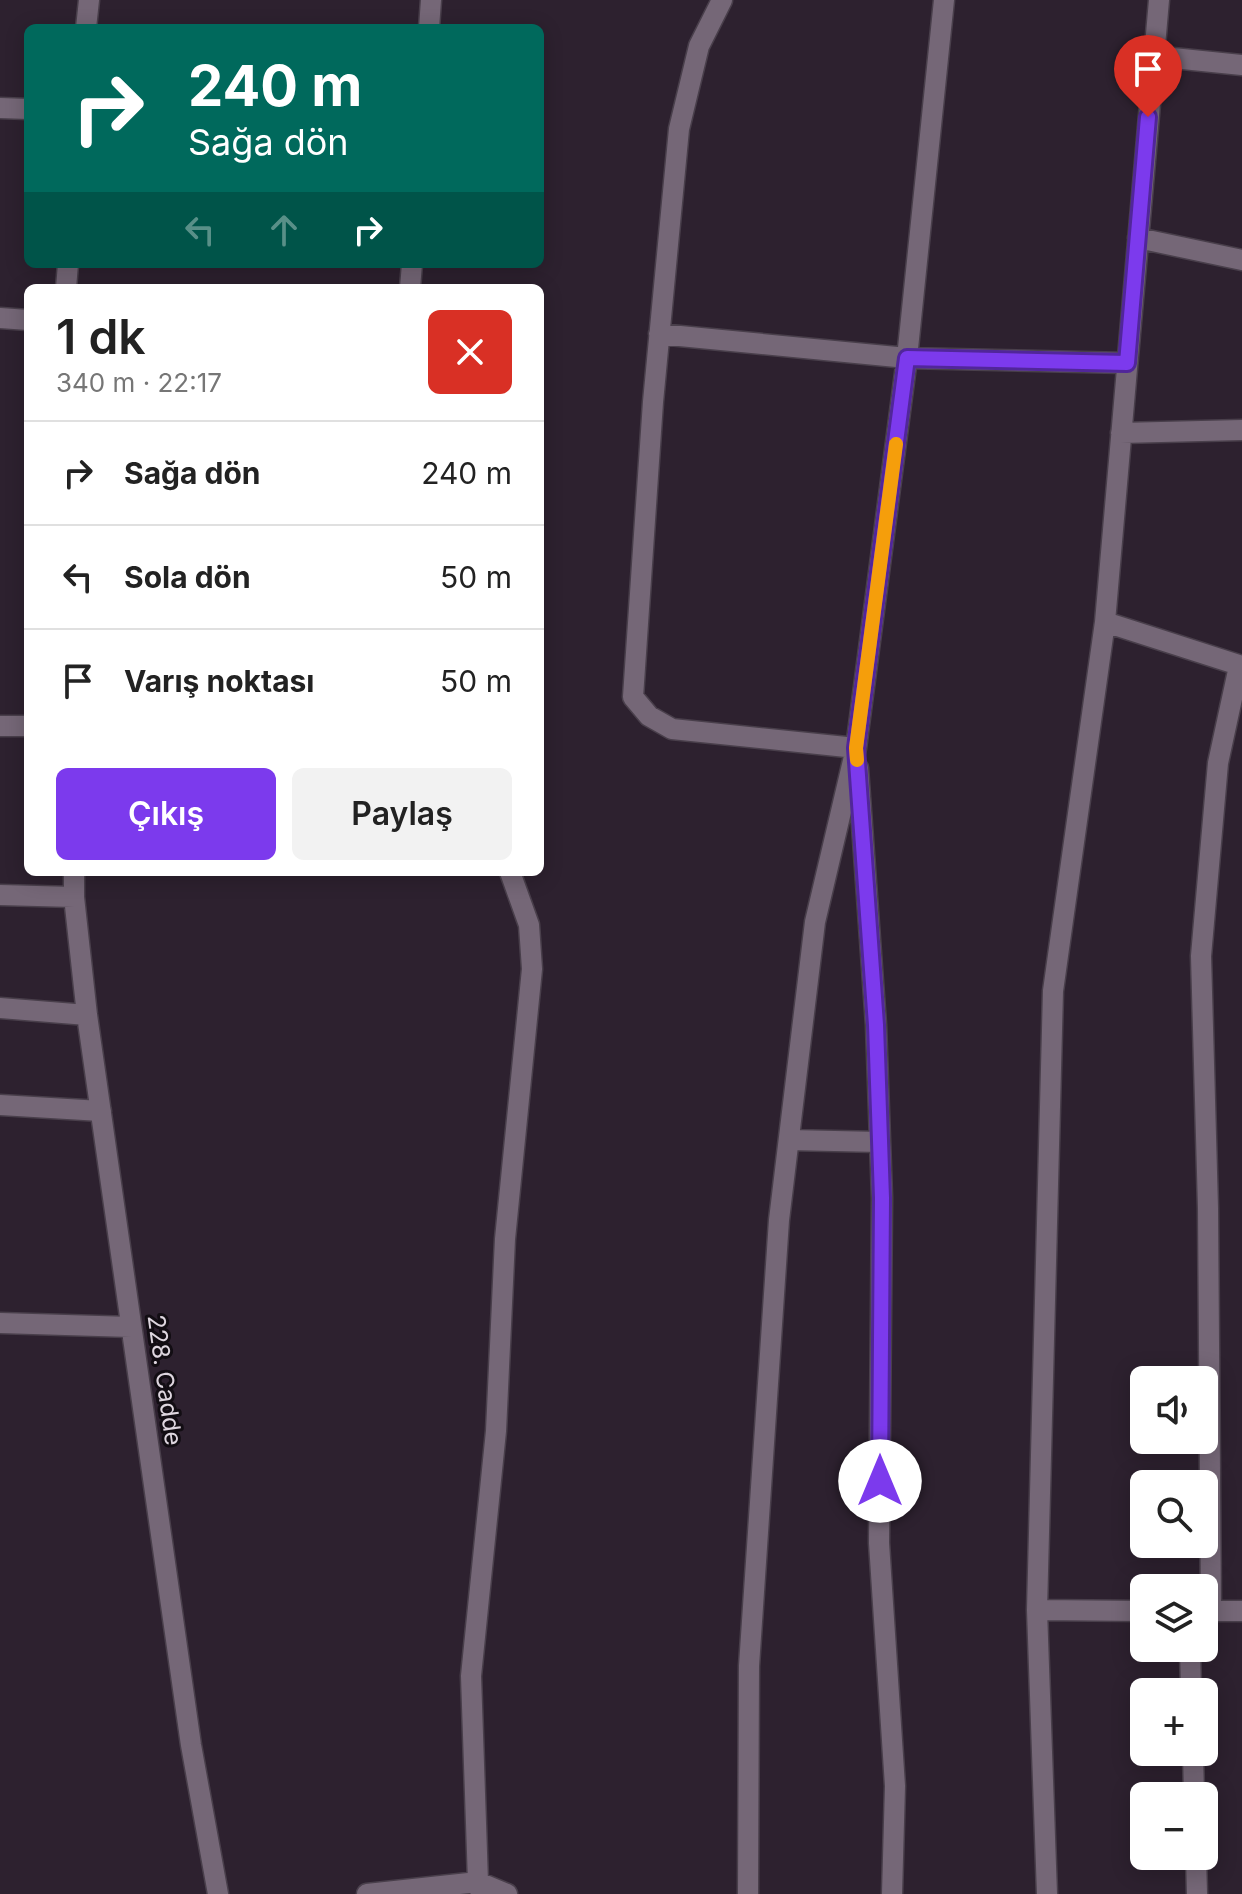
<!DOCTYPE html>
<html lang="tr">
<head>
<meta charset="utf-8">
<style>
  body { margin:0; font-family:Inter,sans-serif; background:#f2f2f2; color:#222; height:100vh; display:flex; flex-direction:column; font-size:30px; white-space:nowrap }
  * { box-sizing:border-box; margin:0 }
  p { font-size:26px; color:#767676 }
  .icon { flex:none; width:44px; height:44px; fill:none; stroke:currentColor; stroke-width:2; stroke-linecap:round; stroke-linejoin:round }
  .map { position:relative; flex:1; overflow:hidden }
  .details { position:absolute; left:24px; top:284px; width:520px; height:592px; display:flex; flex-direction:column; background:#fff; border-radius:12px; box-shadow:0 4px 20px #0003 }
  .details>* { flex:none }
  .guide { position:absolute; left:24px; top:24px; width:520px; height:244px; border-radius:12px; box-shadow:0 4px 20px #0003; background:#00695c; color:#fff; overflow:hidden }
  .tools { position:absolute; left:1130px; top:1366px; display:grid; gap:16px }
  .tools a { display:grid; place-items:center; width:88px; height:88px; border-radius:12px; background:#fff; box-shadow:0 4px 20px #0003; font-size:40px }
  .pin { position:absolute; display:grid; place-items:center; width:68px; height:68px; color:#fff; margin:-82px -34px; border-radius:50% 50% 50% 0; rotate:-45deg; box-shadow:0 0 8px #0007 }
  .pin .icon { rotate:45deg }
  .me { position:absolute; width:88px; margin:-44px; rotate:0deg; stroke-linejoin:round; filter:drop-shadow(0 0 6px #0008) }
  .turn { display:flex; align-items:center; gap:28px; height:168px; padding:0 32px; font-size:36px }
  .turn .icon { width:104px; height:104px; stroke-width:2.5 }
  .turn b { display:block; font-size:56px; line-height:68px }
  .lanes { display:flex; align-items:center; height:76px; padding:0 32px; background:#0003; justify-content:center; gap:40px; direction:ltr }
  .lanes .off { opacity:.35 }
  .round { display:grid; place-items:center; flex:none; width:84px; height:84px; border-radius:12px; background:#f2f2f2 }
  .head { display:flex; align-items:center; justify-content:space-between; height:136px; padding:0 32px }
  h1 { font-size:48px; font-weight:600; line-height:60px }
  .action { display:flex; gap:16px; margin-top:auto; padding:16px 32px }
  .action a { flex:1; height:92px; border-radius:12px; background:#7c3aed; color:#fff; font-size:32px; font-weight:600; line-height:92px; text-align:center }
  .action a+a { background:#f2f2f2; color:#222 }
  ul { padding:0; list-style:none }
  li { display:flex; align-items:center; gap:24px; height:104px; padding:0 32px; border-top:2px solid #e0e0e0 }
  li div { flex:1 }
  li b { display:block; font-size:30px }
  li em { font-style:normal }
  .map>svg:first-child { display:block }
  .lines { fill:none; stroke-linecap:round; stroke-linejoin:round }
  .minor-casing { stroke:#493f4b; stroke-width:23 }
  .minor { stroke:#756777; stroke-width:20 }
  .route-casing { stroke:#51269a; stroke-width:20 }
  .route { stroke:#7c3aed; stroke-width:14 }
  .slow { stroke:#f59e0b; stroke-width:14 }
  .labels { text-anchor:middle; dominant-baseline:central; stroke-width:6; stroke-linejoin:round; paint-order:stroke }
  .street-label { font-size:24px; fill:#ded6df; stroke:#120d13 }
</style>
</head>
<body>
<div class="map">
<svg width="1242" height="1894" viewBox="0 0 1242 1894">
  <rect width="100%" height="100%" fill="#2d212f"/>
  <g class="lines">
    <!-- minor casing -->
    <g class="minor-casing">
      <path id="minor" d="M722,0L699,46L679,129L653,402L633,697L649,716L672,729L856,748
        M86,28L89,0
        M429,28L431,0
        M1153,56L1242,65
        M0,108L28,109
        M1138,238L1242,260
        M66,288L68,264
        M410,288L412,264
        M0,318L28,320
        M659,334L907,358L1127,363
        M1121,433L1242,430
        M1105,622L1242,666
        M0,726H28
        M858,768L876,1025L882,1198L879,1543L895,1786L892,1894
        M74,872V897L87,1015L191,1745L218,1894
        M0,895L74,897
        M0,1008L87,1015
        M0,1105L101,1111
        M789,1140L880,1142
        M0,1323L131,1327
        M1037,1610L1144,1611
        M1204,1611H1242
        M1211,1611L1208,1208L1201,956L1218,763L1239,666
        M1190,1648L1191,1692
        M1193,1752L1194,1796
        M1196,1856L1197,1894
        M367,1894L478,1882L507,1894
        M481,1894L478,1882L471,1676L496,1431L505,1239L532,969L529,925L510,872
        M748,1894L749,1666L779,1220L815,922L856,748L907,358L944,0
        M1047,1894L1037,1610L1053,991L1105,622L1159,0"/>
    </g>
    <!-- minor -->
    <use href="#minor" class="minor"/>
  </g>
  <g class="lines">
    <!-- route casing -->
    <g class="route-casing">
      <path id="route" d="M880,1481L882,1198L876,1025L856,748L907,358L1127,363L1148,117"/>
    </g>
    <!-- route -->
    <use href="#route" class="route"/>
    <!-- slow -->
    <path class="slow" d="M857,760L856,748L896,444"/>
  </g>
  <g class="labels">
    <!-- street labels -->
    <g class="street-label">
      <text transform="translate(165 1380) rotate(82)">228. Cadde</text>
    </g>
  </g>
</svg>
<div class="tools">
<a><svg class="icon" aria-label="sound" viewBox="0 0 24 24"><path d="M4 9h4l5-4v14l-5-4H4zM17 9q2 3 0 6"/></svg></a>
<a><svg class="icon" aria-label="search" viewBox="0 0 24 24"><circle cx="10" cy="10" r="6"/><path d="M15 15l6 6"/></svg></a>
<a><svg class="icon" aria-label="layers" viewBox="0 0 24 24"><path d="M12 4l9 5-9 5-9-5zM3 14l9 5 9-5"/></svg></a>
<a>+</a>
<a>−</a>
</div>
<div class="pin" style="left:1148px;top:117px;background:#d93025"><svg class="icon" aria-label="arrive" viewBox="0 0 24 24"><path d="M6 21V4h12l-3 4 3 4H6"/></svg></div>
<svg class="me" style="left:880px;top:1481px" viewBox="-20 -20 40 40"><circle r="19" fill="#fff"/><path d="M0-13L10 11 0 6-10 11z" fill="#7c3aed"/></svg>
<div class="guide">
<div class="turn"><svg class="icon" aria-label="right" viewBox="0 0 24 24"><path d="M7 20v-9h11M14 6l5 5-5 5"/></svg><div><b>240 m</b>Sağa dön</div></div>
<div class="lanes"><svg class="icon off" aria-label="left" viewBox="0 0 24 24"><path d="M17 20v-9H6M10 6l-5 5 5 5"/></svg><svg class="icon off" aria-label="ahead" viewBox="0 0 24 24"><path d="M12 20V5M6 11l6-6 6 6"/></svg><svg class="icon" aria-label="right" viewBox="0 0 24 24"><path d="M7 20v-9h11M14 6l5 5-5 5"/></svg></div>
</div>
<section class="details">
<div class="head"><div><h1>1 dk</h1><p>340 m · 22:17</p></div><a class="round" style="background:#d93025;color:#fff"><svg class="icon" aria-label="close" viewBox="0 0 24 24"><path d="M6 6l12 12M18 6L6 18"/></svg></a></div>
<ul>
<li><svg class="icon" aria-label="right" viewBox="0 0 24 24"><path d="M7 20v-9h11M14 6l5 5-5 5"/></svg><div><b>Sağa dön</b></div><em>240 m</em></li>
<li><svg class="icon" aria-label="left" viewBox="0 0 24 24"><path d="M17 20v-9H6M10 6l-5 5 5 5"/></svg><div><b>Sola dön</b></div><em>50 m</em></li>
<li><svg class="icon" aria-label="arrive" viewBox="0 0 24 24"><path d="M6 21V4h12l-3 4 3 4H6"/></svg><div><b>Varış noktası</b></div><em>50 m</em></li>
</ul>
<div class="action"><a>Çıkış</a><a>Paylaş</a></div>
</section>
</div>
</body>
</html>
